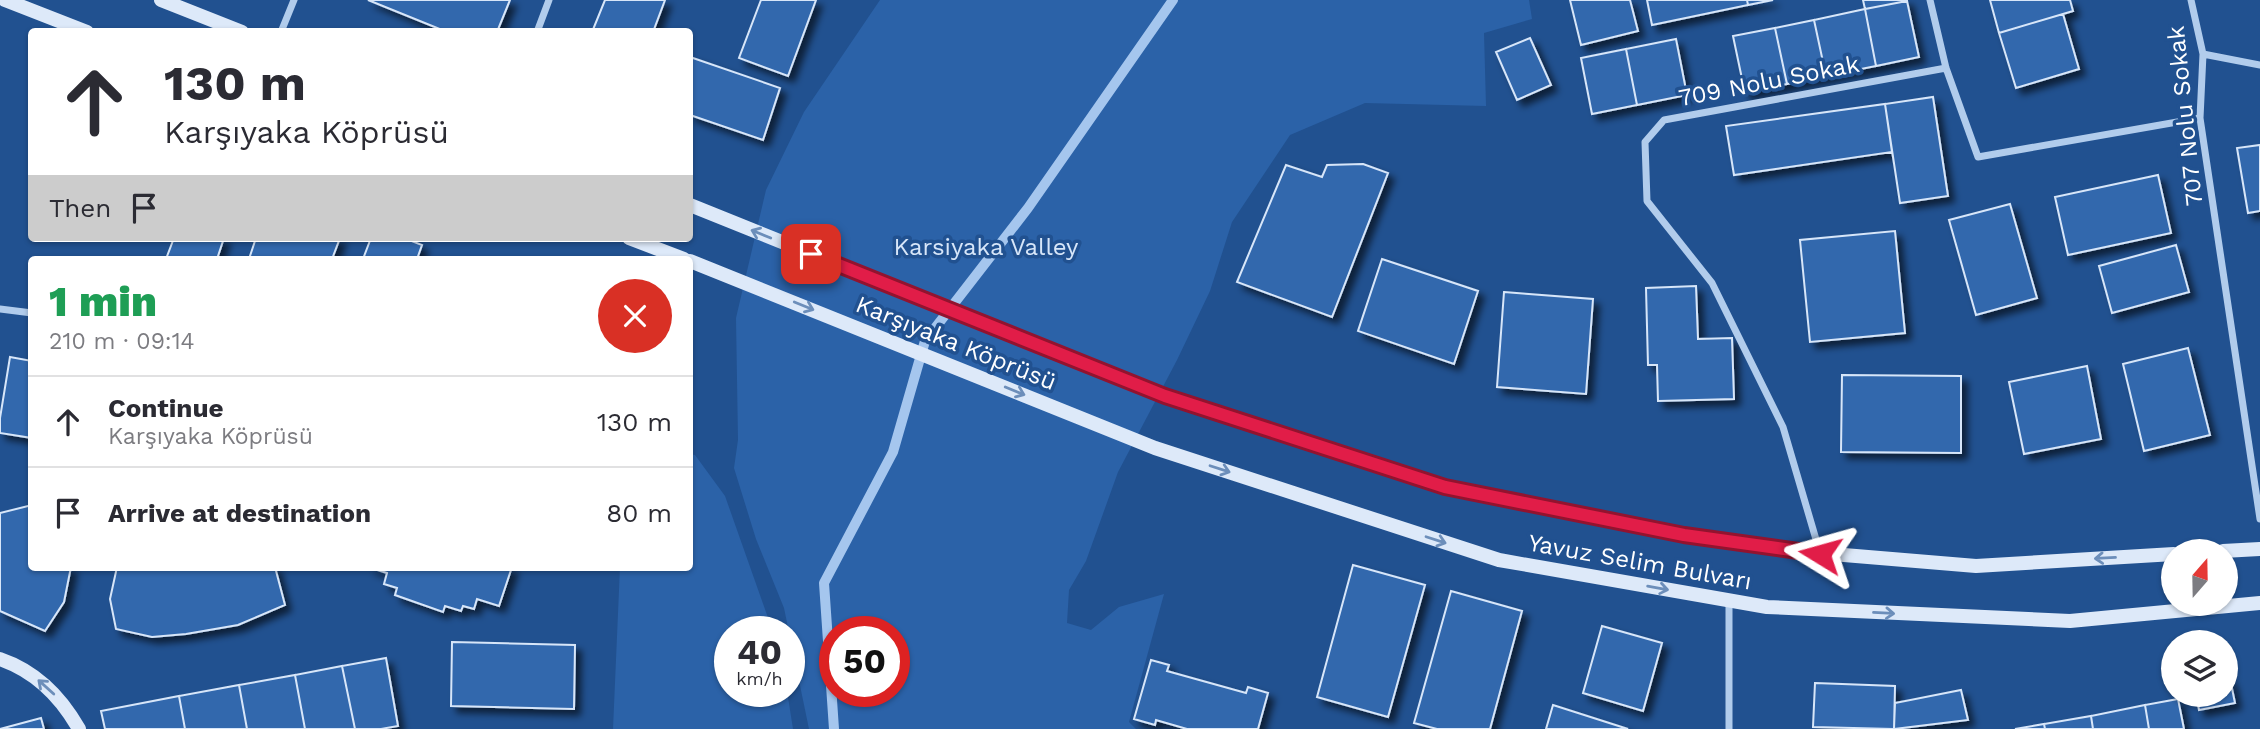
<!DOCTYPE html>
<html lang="en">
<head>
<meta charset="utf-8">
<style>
  body { margin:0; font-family:"Work Sans",sans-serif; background:#f2f2f3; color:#2b2b33; height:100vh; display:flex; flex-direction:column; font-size:26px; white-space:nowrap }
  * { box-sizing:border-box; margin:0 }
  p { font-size:23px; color:#7c7c81 }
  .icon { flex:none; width:38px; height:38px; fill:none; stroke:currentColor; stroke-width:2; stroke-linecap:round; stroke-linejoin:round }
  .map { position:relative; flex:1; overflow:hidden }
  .details { position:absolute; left:28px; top:256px; width:665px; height:315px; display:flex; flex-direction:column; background:#fff; border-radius:7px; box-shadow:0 2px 5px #0004 }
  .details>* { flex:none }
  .guide { position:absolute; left:28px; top:28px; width:665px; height:214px; border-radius:7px; box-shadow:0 2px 5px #0004; background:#fff; color:#2b2b33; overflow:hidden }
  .needle { width:46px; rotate:20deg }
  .controls { position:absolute; left:2161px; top:539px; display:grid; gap:14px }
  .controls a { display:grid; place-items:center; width:77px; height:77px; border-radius:50%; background:#fff; box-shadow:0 2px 5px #0004; font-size:35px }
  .speed { position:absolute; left:714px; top:616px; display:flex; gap:14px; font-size:35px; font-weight:700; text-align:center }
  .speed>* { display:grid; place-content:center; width:91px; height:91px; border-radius:50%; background:#fff; box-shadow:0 2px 5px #0004; line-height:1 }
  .speed small { font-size:18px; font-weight:400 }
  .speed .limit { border:10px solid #d22; background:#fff; color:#111 }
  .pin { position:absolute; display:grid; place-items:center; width:60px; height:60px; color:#fff; margin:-30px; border-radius:14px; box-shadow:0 4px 10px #0006 }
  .me { position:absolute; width:77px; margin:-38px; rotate:278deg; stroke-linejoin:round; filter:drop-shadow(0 0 5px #0008) }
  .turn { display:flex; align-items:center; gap:24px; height:147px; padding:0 21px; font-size:32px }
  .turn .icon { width:91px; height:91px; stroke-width:2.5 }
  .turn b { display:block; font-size:49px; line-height:60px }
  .then { display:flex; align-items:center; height:66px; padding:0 21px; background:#0003; gap:14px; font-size:26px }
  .round { display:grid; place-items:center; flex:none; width:74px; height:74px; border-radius:37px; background:#f2f2f3 }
  .headline { display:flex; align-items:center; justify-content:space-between; height:119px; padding:0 21px }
  h1 { font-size:42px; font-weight:800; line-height:52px; color:#1e9e55 }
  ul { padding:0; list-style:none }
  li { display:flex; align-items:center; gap:21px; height:91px; padding:0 21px; border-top:2px solid #e1e1e2 }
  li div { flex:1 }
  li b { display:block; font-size:26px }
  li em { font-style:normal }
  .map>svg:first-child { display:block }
  .green { fill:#2b62a8; fill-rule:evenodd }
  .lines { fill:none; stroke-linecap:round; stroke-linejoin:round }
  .stream { stroke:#a5c6ee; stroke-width:10 }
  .building { fill:#3167ad; stroke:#d7e6f9; stroke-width:2; filter:url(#shadow) }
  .street { stroke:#b1ccec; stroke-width:7 }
  .secondary { stroke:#dde9f9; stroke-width:14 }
  .oneway { stroke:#6c8eba }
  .route-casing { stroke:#92132f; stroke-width:18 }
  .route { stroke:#e11d48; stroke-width:12 }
  .labels { text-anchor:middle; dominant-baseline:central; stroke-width:7; stroke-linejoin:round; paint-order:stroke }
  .street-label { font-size:24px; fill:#fff; stroke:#215190 }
  .park-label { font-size:24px; fill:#d7e6f9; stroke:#215190 }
</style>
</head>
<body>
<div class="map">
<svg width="2260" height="729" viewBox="0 0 2260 729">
  <defs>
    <filter id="shadow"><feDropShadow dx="6" dy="6" stdDeviation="3.5" flood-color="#0009"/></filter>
  </defs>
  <rect width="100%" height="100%" fill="#215190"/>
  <!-- green -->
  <path class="green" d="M880,0H1529L1532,19L1484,33L1486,106L1365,103L1290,135L1232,222L1210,291L1177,360L1118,472L1086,561L1069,590L1067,623L1091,630L1119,607L1164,594L1129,722L1136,729H809L784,608L756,539L734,468L738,440L736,318L766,190L804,112ZM835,632H894V691H835Z
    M690,454L695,455L725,496L773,632H730V691H787L793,729H613L620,567H690Z"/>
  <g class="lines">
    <!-- stream -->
    <path class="stream" d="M834,729L824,583L893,452L925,341L1028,208L1173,0"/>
  </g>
  <!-- building -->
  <path class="building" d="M368,0H510L497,32H447Z
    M605,0H665L653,32H592Z
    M761,0H816L788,76L739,58Z
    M1570,0H1630L1638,31L1581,45Z
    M1647,0H1747L1748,5L1652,25Z
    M1747,0H1773L1748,5Z
    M1863,0H1907V1L1865,9Z
    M1990,0H2070L2073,11L1999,33Z
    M1907,1L1919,57L1876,66L1865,9Z
    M1865,9L1876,66L1826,76L1814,20Z
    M2063,14L2079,69L2016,88L1999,33Z
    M1814,20L1826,76L1787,84L1775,28Z
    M1775,28L1787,84L1745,93L1733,36Z
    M1530,38L1551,85L1517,100L1496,52Z
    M1676,39L1687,95L1637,105L1626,49Z
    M1626,49L1637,105L1592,114L1581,58Z
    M690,57L780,88L763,140L690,115Z
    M1933,97L1948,196L1900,203L1885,104Z
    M1885,104L1892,152L1734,175L1726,126Z
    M2260,145V211L2248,213L2237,148Z
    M1363,164L1388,173L1332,317L1237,282L1286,165L1322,177L1327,165Z
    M2158,175L2171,233L2068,255L2055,197Z
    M2010,204L2037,298L1976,315L1949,220Z
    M1895,231L1905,333L1810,342L1800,240Z
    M174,238H224L217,259H166Z
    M256,238H340L332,259H249Z
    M371,238H404L422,245L417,259H363Z
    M2176,245L2189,292L2112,313L2099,266Z
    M1382,259L1478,291L1454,364L1358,331Z
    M1696,286L1698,339L1732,338L1734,399L1658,401L1657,365H1648L1646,288Z
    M1504,292L1593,299L1586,394L1497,387Z
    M2188,348L2210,435L2144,451L2123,364Z
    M10,357L32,361V438L0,433V418Z
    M2087,366L2101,439L2024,454L2009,382Z
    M1842,375L1961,376V453L1841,452Z
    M32,505V567H71L64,602L45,631L0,611V513Z
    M1353,565L1425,585L1388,717L1317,697Z
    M117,567H275L285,605L238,625L186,634L152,637L116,629L110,599Z
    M368,567H512L499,606L477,599L474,609L463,606L461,611L445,606L443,612L395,595L397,588L384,584L387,573Z
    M1451,591L1522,611L1490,729H1437L1414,723Z
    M1602,626L1662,643L1643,711L1583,693Z
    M452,642L575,645L574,709L451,706Z
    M386,658L398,726L381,729H355L342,666Z
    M1151,660L1169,665L1167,671L1246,693L1248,687L1268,693L1258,729H1187L1156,720L1155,725L1134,719Z
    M342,666L355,729H305L295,675Z
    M295,675L305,729H247L239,685Z
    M2230,679L2235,703L2199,710L2196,695H2226V680Z
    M1815,683L1895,686L1894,729L1813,727Z
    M239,685L247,729H185L179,696Z
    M1961,690L1968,720L1894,729L1895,703Z
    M179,696L185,729H105L101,711Z
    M2178,699L2184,729H2149L2145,705Z
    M1553,705L1628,729H1546Z
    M2145,705L2149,729H2093L2091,716Z
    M2091,716L2093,729H2045L2044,724Z
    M41,718L44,729H0Z
    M2044,724L2045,729H2015Z"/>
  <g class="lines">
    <!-- street -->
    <path class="street" d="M1930,0L1946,68L1978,157L2200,118
      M2191,0L2203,54L2200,118L2260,519
      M281,32L294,0
      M537,32L549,0
      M2203,54L2260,65
      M0,309L32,313
      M1820,553L1783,427L1712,283L1647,201L1645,142L1664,120L1946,68
      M1729,729V601"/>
    <!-- secondary -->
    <path class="secondary" d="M5,0L87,32
      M161,0L242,32
      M690,205L1165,396L1445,487L1684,535L1820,553L1976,566L2174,554
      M629,238L684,259
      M690,261L1155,448L1499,560L1767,607L2070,621L2260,603
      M2223,551L2260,549
      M0,659C35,671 61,697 79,729"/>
  </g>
  <!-- one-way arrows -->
  <defs><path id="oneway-shaft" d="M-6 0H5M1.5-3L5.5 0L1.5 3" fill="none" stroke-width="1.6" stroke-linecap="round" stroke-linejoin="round" transform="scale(1.75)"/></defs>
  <g class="oneway">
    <use href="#oneway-shaft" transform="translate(761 234) rotate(-158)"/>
    <use href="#oneway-shaft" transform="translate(804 306) rotate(22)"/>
    <use href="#oneway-shaft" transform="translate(1015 391) rotate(22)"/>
    <use href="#oneway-shaft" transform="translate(1220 469) rotate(18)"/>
    <use href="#oneway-shaft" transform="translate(1436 540) rotate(18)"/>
    <use href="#oneway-shaft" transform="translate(2105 558) rotate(177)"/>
    <use href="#oneway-shaft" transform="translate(1658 588) rotate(10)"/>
    <use href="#oneway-shaft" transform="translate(1884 613) rotate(3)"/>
    <use href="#oneway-shaft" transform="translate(46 687) rotate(-138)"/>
  </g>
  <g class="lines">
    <!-- route casing -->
    <g class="route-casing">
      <path id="route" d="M811,254L1165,396L1445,487L1684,535L1820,554"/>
    </g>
    <!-- route -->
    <use href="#route" class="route"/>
  </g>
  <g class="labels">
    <!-- street labels -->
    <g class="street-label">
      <text transform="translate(1769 81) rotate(-11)">709 Nolu Sokak</text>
      <text transform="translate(2185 116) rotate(-96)">707 Nolu Sokak</text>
      <text transform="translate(956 343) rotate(22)">Karşıyaka Köprüsü</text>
      <text transform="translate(1640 562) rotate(10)">Yavuz Selim Bulvarı</text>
    </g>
    <!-- park labels -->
    <g class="park-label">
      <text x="986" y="247">Karsiyaka Valley</text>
    </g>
  </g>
</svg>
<div class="controls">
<a><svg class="needle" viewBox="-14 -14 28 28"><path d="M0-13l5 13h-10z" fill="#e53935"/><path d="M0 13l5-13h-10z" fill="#7c7c81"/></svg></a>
<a><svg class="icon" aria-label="layers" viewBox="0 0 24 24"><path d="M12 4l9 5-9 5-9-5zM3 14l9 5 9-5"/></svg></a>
</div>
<div class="speed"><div>40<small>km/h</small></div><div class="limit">50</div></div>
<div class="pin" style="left:811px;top:254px;background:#d93025"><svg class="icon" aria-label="arrive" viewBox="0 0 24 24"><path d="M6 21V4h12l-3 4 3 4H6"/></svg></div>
<svg class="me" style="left:1820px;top:554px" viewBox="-20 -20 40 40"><path d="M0-17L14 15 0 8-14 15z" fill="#e11d48" stroke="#fff" stroke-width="4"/></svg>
<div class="guide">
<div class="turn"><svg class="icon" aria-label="ahead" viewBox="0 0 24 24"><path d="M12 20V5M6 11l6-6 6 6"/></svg><div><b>130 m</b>Karşıyaka Köprüsü</div></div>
<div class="then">Then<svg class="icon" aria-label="arrive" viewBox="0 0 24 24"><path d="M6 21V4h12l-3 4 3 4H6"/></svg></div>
</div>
<section class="details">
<div class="headline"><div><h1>1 min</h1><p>210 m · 09:14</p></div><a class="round" style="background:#d93025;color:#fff"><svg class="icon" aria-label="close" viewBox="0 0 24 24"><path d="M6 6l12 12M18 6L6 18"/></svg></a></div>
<ul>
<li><svg class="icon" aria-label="ahead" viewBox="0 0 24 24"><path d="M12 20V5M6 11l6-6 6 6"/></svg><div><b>Continue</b><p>Karşıyaka Köprüsü</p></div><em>130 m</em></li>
<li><svg class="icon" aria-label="arrive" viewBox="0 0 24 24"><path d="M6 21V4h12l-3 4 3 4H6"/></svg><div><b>Arrive at destination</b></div><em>80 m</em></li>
</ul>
</section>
</div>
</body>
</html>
